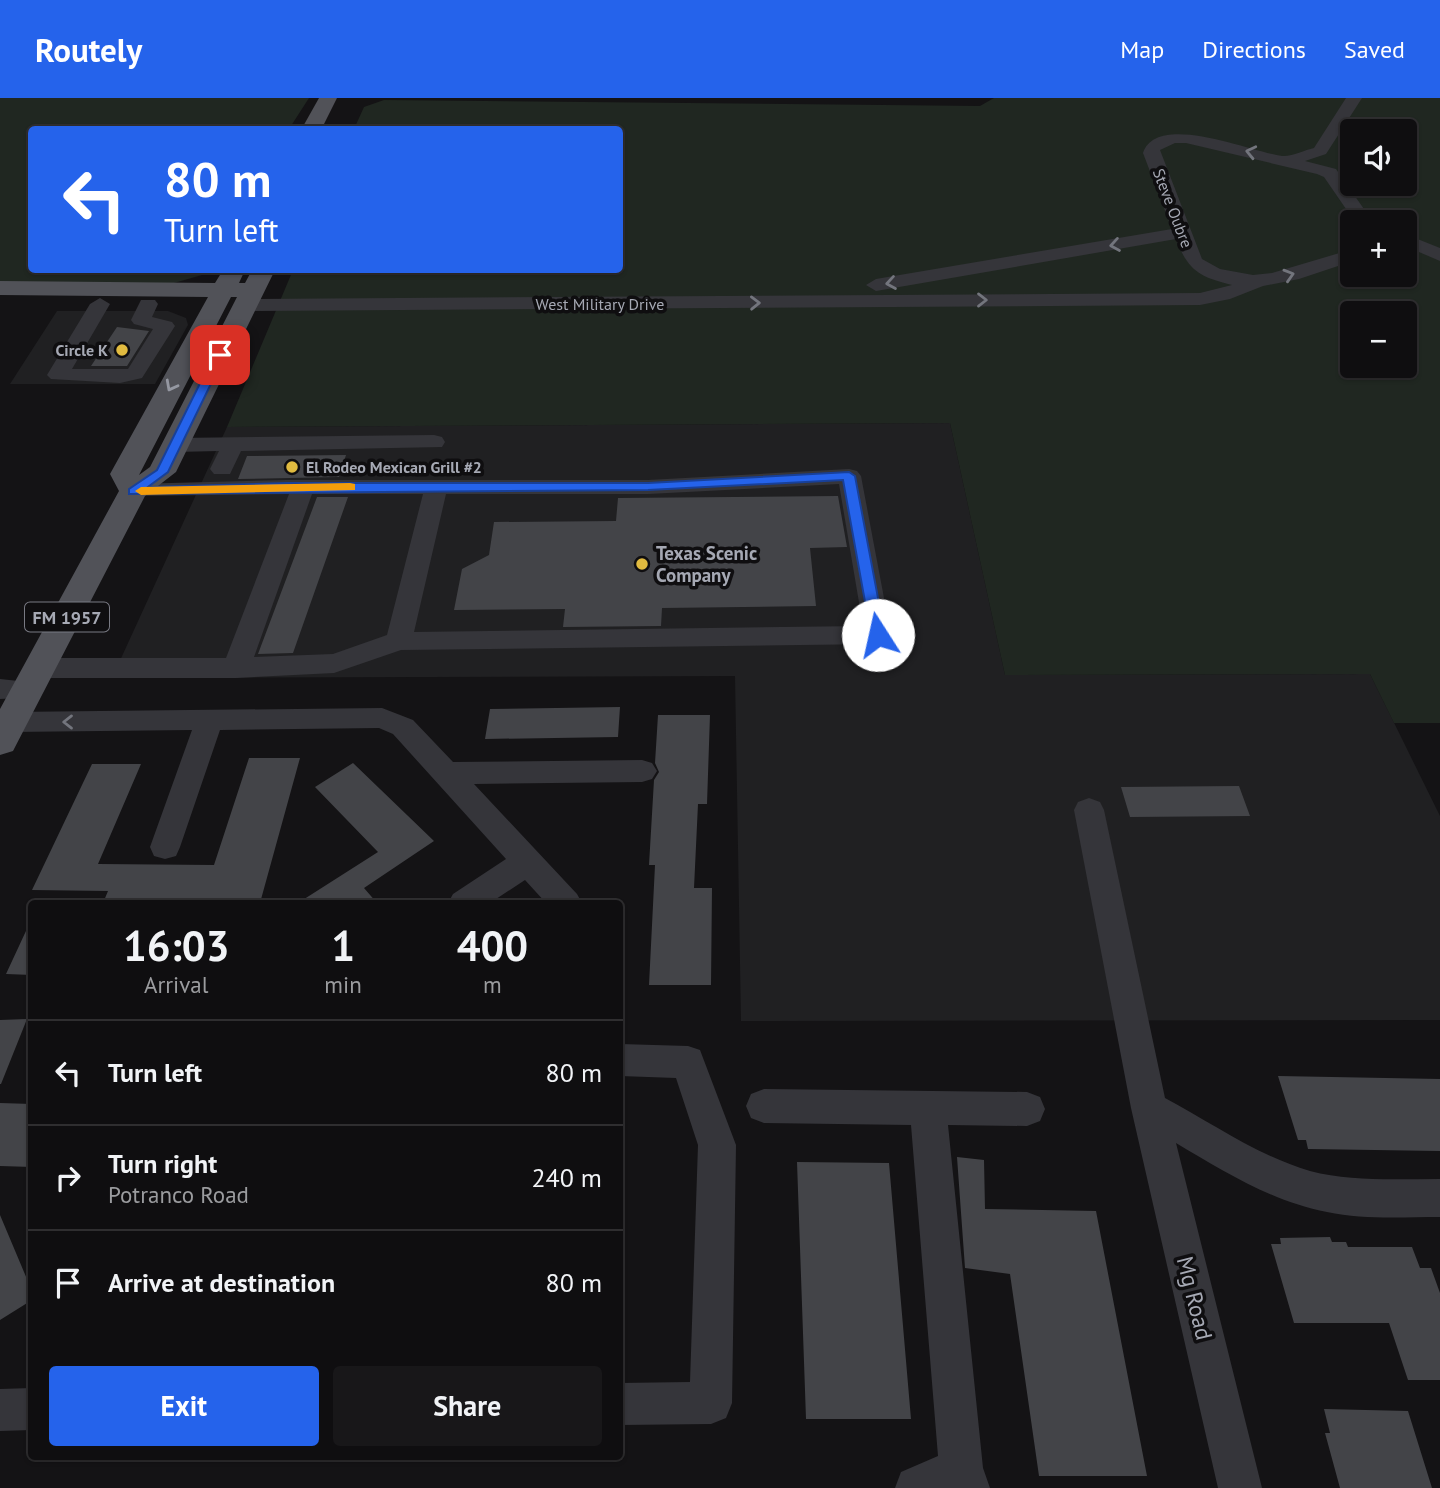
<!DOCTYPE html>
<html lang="en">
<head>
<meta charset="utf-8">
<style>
  body { margin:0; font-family:"PT Sans",sans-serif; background:#181719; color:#f1f3f6; height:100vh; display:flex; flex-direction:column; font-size:26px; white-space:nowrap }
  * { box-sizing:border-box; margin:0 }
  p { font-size:23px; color:#9b9c9f }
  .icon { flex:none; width:38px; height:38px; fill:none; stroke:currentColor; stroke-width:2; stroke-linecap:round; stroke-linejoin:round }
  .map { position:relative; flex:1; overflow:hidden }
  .panel { position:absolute; left:28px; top:802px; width:595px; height:560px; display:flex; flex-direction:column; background:#0f0e10; border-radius:7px; box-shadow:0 2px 5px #0004,0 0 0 2px #2f2e30 }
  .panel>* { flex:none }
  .guide { position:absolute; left:28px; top:28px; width:595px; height:147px; border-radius:7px; box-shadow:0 2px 5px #0004,0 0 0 2px #2f2e30; background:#2563eb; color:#fff; overflow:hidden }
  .fabs { position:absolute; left:1340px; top:21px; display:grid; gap:14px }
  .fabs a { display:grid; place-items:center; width:77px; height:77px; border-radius:7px; background:#0f0e10; box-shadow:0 2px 5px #0004,0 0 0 2px #2f2e30; font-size:35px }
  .pin { position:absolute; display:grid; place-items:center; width:60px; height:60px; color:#fff; margin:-30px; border-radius:14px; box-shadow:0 4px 10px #0006 }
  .me { position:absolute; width:77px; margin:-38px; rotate:350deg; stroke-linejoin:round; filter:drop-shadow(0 0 5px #0008) }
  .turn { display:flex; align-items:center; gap:24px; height:147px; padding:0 21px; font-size:32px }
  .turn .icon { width:91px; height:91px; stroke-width:2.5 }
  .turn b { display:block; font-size:49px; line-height:60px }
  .eta { display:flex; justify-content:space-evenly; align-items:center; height:119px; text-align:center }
  .eta b { font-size:42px; font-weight:700; line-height:49px }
  .button { display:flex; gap:14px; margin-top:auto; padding:14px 21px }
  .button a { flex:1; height:80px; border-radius:7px; background:#2563eb; color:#fff; font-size:28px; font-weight:700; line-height:80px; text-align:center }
  .button a+a { background:#181719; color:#f1f3f6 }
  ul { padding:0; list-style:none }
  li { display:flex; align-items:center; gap:21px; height:105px; padding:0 21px; border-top:2px solid #2f2e30 }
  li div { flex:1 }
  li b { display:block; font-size:26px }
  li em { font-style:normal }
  header { display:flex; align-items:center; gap:42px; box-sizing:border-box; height:98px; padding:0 35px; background:#2563eb; color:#fff }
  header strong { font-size:33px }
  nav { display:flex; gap:38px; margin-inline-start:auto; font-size:24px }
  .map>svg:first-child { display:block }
  .built { fill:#202022 }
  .green { fill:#202721; fill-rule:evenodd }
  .building { fill:#434448 }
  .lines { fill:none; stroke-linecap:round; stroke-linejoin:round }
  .minor { fill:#35353a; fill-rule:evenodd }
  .major { fill:#515258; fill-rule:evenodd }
  .oneway { stroke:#73757d }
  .oneway2 { stroke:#9598a2 }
  .route { fill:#2563eb; stroke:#184099; stroke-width:2 }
  .slow { fill:#f59e0b }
  .poi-dot { fill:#e1bb40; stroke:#0f0e10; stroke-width:2.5 }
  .labels { text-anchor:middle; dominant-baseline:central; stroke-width:7; stroke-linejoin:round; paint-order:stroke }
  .far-street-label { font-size:16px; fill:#a6a9b4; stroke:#0f0e10 }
  .far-poi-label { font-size:16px; font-weight:bold; fill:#a6a9b4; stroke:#0f0e10; text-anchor:end }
  .shield { fill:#0f0e10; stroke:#797a83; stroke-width:2 }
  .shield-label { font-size:18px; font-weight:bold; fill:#a6a9b4 }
  .poi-label { font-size:19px; font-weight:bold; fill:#a6a9b4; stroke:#0f0e10; text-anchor:start }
  .near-street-label { font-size:23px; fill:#a6a9b4; stroke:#0f0e10 }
</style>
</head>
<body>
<header>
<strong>Routely</strong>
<nav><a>Map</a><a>Directions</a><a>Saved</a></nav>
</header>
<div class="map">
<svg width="1440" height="1390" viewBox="0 0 1440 1390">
  <rect width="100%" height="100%" fill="#141315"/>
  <!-- built -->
  <path class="built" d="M57,213H168L186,220L188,227L155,286H10Z
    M950,325L1005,577L1370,576L1440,718V922L741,923L735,578L112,580L227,329Z"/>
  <!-- green -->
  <path class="green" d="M0,0H309L289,31L32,32V172H211L209,175L174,185L0,186Z
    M994,0H1440V625H1394L1370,576L1005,577L950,325L227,329L293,172H620V32L354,31L364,9L384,2L980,8ZM1353,33H1405V86H1353ZM1353,124H1405V177H1353ZM1353,215H1405V268H1353Z"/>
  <!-- building -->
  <path class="building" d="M117,229L149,233L127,268H91Z
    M346,357L339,379L238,381L247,358Z
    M838,398L847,449L810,450L816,508L662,510L661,528L563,529L565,511L454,512L462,471L489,457L494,424L616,423L618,400Z
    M317,399H348L293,555L258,556Z
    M620,609L618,639L485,641L490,611Z
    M658,617H710L707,706H698L694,790H712L711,887H649L655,767H649L654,682L659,674L655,665Z
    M249,660H300L260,805H103L108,793L32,792L92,666H141L98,766L214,767Z
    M353,665L434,743L364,790L377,805H298L378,754L315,689Z
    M1239,688L1250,718L1130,719L1121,689Z
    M32,820V877L6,876Z
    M27,921L1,986H0V922Z
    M1278,978L1440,981V1053L1308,1051L1306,1042H1298Z
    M0,1005L32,1006V1069L0,1068Z
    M957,1059L984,1062L985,1111L1096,1113L1147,1378H1039L1010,1176L965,1170Z
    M797,1064L889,1065L911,1321H806Z
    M0,1117L32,1193V1202L0,1222Z
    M1330,1139L1332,1144H1346L1348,1149H1412L1420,1170H1431L1440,1195V1282H1408L1389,1225H1294L1271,1146H1281L1280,1140Z
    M1324,1311L1408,1313L1432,1390H1340L1325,1335H1330Z"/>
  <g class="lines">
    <!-- minor -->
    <path class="minor" d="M1346,0H1362L1326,56L1305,63L1336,71L1373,124H1355L1324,79L1317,76L1186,45H1175L1160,52L1202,161L1220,171L1253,177L1272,175L1353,151V163L1299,181L1263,188L1230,201L1200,207L245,213L235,207L245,201L1200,195L1232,187C1200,179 1188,173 1176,141L876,193L866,187L876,181L1172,131L1143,55C1157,13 1251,54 1282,58C1292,59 1304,52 1314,50Z
      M1405,136L1440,150V163L1405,148Z
      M100,200L110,206L72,271H128L153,231L134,226L131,222L141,202H155L158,206L152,219L172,224L175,228L142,280L120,285L51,281L47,277L90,206Z
      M434,337L442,339L445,344L442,349L241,353L230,376H214L210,371L219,353L175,354L164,347L175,340Z
      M849,371L857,373L861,378L891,537L887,543L878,546L401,552L334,575L236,580H40L30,577L26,570L30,563L40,560H226L289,396L125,398L121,393L125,388L133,386L287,382H648ZM839,386L863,528L414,534L446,396H648ZM312,396H423L387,537L333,556L254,559Z
      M0,581L37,585L41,592L37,599L0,601Z
      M382,610L413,622L453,664L642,662L652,665L657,673L652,681L642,684L474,686L577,796L582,805H546L525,782L490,805H448L453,796L506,761L393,636L379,630L220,632L180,749L176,758L165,761L154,758L150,749L192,632L11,634L0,630L1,617L11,614Z
      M1089,700L1100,704L1104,712L1165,1000C1212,1025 1258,1058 1310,1073C1352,1084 1397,1081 1440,1081V1119C1403,1119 1364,1122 1327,1114C1273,1104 1223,1073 1176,1045L1262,1390H1218L1131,1010L1074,712L1078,704Z
      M620,946L688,948L700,952L736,1047L732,1305L726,1320L711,1326L620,1327V1285L690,1284L698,1047L676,980L620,978Z
      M764,991L1027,994L1040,999L1045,1011L1040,1023L1027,1028L948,1027L983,1370L990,1390H895L901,1374L938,1358L911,1027L764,1025L751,1020L746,1008L751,996Z
      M32,1290V1332L0,1333V1291Z"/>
    <!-- major -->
    <path class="major" d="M319,0H337L321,32H301Z
      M223,172H245L239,185H245L252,172H275L176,374L145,398L13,653L0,657V611L119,393L110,376L208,199L0,197V183L215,185ZM231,199H237L150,369L139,377Z"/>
  </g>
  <!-- one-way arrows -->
  <defs><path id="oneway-chevron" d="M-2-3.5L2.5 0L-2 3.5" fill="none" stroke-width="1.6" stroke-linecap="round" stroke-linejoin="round" transform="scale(1.75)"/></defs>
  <g class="oneway">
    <use href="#oneway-chevron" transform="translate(1251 54) rotate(-167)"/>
    <use href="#oneway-chevron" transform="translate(1115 147) rotate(170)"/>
    <use href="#oneway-chevron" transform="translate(1289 177) rotate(-17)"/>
    <use href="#oneway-chevron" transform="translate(891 185) rotate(171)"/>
    <use href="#oneway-chevron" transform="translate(982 202)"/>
    <use href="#oneway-chevron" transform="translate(755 205) rotate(-1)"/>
    <use href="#oneway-chevron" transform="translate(68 624) rotate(-180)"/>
  </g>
  <use class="oneway2" href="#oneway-chevron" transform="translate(171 288) rotate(118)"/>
  <!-- route -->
  <path class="route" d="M220,253L225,257L168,374L148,389L287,385H648L849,374L855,378L885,537L878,542L871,537L843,382L648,392L129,396V391L157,372L214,257Z"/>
  <!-- slow -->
  <path class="slow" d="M350,385L355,386V392L141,397L135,393L141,389Z"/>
  <!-- markers -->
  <g class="poi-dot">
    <circle cx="122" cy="252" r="7"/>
    <circle cx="292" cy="369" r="7"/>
    <circle cx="642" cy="466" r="7"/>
  </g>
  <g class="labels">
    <!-- far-street labels -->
    <g class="far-street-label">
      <text transform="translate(1173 110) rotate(69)">Steve Oubre</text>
      <text x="600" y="206">West Military Drive</text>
    </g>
    <!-- far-poi labels -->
    <g class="far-poi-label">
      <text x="108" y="252">Circle K</text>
      <text x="306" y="369" text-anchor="start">El Rodeo Mexican Grill #2</text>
    </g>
    <!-- shield labels -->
    <rect class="shield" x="25" y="504.5" width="84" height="29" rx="5"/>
    <g class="shield-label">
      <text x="67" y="519">FM 1957</text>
    </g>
    <!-- poi labels -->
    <g class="poi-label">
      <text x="656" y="455">Texas Scenic<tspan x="656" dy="22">Company</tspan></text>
    </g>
    <!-- near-street labels -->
    <g class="near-street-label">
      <text transform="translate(1195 1200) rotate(76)">Mg Road</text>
    </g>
  </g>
</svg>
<div class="fabs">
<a><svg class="icon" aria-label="sound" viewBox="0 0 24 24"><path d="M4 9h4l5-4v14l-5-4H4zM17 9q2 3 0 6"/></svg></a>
<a>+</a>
<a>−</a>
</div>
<div class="pin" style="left:220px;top:257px;background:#d93025"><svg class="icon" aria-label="arrive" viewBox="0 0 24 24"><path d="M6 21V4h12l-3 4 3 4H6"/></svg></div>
<svg class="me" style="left:878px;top:537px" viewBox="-20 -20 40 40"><circle r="19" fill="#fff"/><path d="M0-13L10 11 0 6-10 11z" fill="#2563eb"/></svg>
<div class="guide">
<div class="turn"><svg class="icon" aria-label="left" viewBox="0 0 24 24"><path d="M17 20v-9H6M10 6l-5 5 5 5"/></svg><div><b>80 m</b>Turn left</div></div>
</div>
<section class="panel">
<div class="eta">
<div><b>16:03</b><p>Arrival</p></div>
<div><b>1</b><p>min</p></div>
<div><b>400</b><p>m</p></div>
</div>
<ul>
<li><svg class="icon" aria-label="left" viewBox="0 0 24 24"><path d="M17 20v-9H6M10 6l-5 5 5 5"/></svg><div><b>Turn left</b></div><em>80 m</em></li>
<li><svg class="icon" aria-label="right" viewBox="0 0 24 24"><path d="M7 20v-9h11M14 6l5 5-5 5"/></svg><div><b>Turn right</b><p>Potranco Road</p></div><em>240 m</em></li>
<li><svg class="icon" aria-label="arrive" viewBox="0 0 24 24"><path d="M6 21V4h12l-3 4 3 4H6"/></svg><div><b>Arrive at destination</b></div><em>80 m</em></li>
</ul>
<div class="button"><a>Exit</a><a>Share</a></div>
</section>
</div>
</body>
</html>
